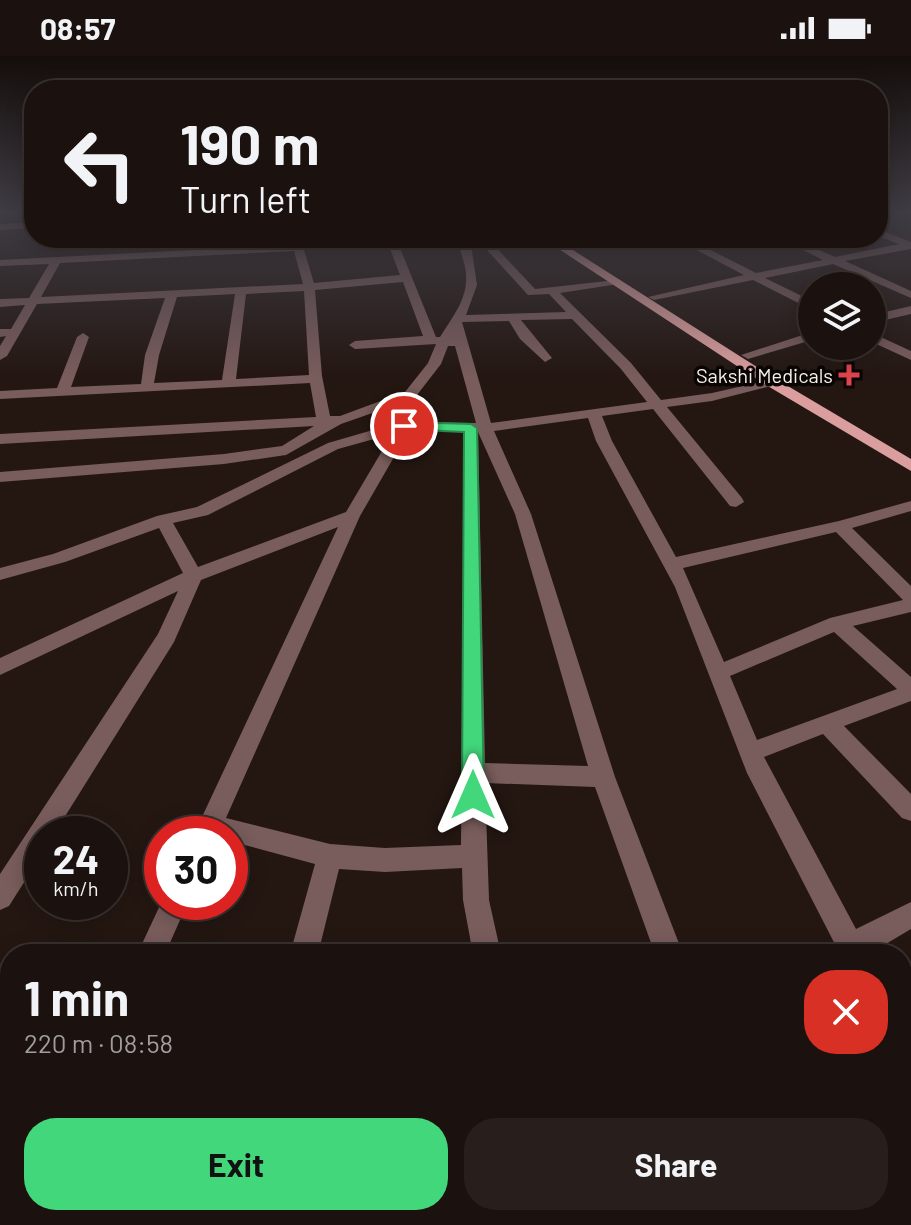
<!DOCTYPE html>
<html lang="en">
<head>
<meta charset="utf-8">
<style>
  body { margin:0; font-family:Barlow,sans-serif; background:#281f1c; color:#f1f3f6; height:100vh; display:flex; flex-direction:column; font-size:30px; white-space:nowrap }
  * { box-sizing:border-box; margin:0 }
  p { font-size:26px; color:#a09d9e }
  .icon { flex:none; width:44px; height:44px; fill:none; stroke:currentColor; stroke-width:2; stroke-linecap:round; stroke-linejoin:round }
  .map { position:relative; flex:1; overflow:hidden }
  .side { position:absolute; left:0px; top:888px; width:912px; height:282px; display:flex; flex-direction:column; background:#1b110e; border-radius:32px 32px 0 0; box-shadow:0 4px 20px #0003,0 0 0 2px #39312e }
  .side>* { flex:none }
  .hud { position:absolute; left:24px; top:24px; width:864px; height:168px; border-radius:32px; box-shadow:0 4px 20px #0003,0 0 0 2px #39312e; background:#1b110e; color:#f1f3f6; overflow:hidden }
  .fabs { position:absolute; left:798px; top:216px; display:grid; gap:16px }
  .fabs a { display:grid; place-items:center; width:88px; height:88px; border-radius:50%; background:#1b110e; box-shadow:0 4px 20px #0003,0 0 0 2px #39312e; font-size:40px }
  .speed { position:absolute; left:24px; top:760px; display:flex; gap:16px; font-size:40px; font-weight:700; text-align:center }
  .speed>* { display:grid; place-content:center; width:104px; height:104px; border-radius:50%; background:#1b110e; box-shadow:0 4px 20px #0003,0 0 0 2px #39312e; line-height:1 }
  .speed small { font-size:20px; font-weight:400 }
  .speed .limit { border:12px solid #d22; background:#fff; color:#111 }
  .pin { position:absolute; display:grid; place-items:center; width:68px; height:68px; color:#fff; margin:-34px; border:4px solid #fff; border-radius:50%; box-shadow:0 2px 8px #0007 }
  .me { position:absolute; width:88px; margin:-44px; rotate:0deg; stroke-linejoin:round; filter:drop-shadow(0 0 6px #0008) }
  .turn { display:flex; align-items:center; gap:28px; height:168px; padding:0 24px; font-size:36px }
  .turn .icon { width:104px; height:104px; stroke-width:2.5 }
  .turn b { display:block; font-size:56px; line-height:68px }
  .round { display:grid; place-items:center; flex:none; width:84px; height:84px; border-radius:32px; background:#281f1c }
  .headline { display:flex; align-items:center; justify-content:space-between; height:136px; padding:0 24px }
  h1 { font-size:48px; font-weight:700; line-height:60px }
  .primary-button { display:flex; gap:16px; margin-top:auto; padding:16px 24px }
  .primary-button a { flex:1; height:92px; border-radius:32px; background:#42d77b; color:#111; font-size:32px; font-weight:700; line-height:92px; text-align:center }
  .primary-button a+a { background:#281f1c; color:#f1f3f6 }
  .status { display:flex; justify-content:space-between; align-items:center; height:56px; padding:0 40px; background:#1b110e; direction:ltr }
  .status svg { height:22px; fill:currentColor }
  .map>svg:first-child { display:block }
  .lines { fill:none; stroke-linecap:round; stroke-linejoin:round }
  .minor { fill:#795c5c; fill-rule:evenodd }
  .major { fill:#da9e9e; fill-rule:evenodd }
  .route { fill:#42d77b; stroke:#2b8c50; stroke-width:2 }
  .health-dot { fill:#e0444e; stroke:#090503; stroke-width:3 }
  .labels { text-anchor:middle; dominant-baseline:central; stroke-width:7; stroke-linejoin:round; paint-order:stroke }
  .far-poi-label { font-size:20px; fill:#f8eeea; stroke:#090503; text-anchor:end }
</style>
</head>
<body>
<div class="status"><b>08:57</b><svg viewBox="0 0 49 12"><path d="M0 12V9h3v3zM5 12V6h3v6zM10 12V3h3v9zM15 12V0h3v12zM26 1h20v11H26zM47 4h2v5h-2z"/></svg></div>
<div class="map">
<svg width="911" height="1169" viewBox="0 0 911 1169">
  <rect width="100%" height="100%" fill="#241712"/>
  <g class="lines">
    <!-- minor -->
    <path class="minor" d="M34,166V172L0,174V168Z
      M878,173L911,186V193L845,205L911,235V242L833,208L765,222L812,245V254L753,224L654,244L648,241L744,219L674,182H687L756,217L823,204L779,182H792L835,201L899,188L878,180Z
      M354,182H384L304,194L314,227L400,219L386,182H396L436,281H440C451,263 468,243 466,219C466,206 458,196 460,182H470L477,229L466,259L566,256L549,238L528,239L476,182H487L535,233L616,224L618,226L612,229L560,237L631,307L661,344L712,337L791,319V325L712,345L667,351L742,442L744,446L736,451L730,450L653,353L602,360L612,385L676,501L839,465L911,445V455L852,472L911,530V556L853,570L911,621V645L844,670L911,738V765L902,762L823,678L764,701L856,873L911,846V873L869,898H840L747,717L675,531L596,385L588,362L494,375L531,458L615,721L683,898H655L595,731L485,727L489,844L501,898H473L463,844L462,812L385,816L339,813L318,898H290L315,808L230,785V778H194L338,471L201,524L174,586L54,778H42V798L9,850L0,854V818L158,578L178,535L0,619V602L183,517L159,472L65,506L0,524V512L53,498L157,460L197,451L328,387L397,367L401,347L341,368L286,399L224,408L0,426V416L224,398L282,390L314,370L0,388V378L316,361L310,327L0,343V335L57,332L77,281L83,277L89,281L71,331L141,328L145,299L165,242L37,248L7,300L0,304V290L6,280L0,281V273H11L25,249L0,251V243L29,242L49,208L0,210V204L292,189L291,186L296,183L302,188ZM294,195L303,228L41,241L60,207ZM403,226L423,280L355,285L349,289L355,293L436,288L428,307L405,336L340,360H330L322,320L315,234ZM304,235L309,319L236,323L246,238ZM235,238L222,324L154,327L159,299L177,241ZM572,263L621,313L647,346L491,367L462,266L509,265L520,283L545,306L552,302L521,264ZM448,290H455L476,367L412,366L417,339L441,308ZM409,375L464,376L461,789L385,792L330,788L226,762L360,460ZM478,376L515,458L588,710L485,707ZM392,378L346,456L198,511L173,467L208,459L338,393ZM836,476L903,544L830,562L724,606L683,512ZM834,576L897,633L757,684L730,620Z
      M911,250V258L872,267V259Z
      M812,276V284L748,303L741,299Z
      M872,277L911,295V304L872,286Z
      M162,845L188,846L165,898H145L141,890Z
      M902,974L911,978V1021L902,1017Z
      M210,1160H244L241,1169H207Z
      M524,1160H558L556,1169H522Z
      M746,1160H780L783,1169H749Z"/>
    <!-- major -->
    <path class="major" d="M542,182H554L776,323L911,403V415L766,329Z"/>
  </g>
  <!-- sky -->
  <linearGradient id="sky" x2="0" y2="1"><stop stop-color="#140d0a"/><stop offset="0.49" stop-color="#3f3c44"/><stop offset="1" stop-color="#3f3c44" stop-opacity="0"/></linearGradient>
  <rect width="911" height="320" fill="url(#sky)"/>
  <!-- route -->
  <path class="route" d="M404,366L471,368L477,372L484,739L481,746L473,749L466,746L462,739L464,376L399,373V367Z"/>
  <!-- markers -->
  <path class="health-dot" d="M845 307h8v8h8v8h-8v8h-8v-8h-8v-8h8z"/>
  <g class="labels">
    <!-- far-poi labels -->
    <g class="far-poi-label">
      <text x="833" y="319">Sakshi Medicals</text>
    </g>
  </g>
</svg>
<div class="fabs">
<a><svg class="icon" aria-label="layers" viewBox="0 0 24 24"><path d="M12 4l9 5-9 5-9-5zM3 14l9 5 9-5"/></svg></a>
</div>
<div class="speed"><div>24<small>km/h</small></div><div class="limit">30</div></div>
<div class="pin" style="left:404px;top:370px;background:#d93025"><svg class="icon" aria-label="arrive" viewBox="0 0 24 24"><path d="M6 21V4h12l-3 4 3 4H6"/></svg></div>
<svg class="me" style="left:473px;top:739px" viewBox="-20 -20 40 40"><path d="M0-17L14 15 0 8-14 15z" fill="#42d77b" stroke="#fff" stroke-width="4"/></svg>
<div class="hud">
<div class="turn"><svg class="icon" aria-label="left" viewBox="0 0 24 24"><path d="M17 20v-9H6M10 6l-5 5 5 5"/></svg><div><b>190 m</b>Turn left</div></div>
</div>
<section class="side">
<div class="headline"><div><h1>1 min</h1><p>220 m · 08:58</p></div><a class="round" style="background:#d93025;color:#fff"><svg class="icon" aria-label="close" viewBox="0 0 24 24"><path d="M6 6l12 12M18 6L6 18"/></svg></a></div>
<div class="primary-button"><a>Exit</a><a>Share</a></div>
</section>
</div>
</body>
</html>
